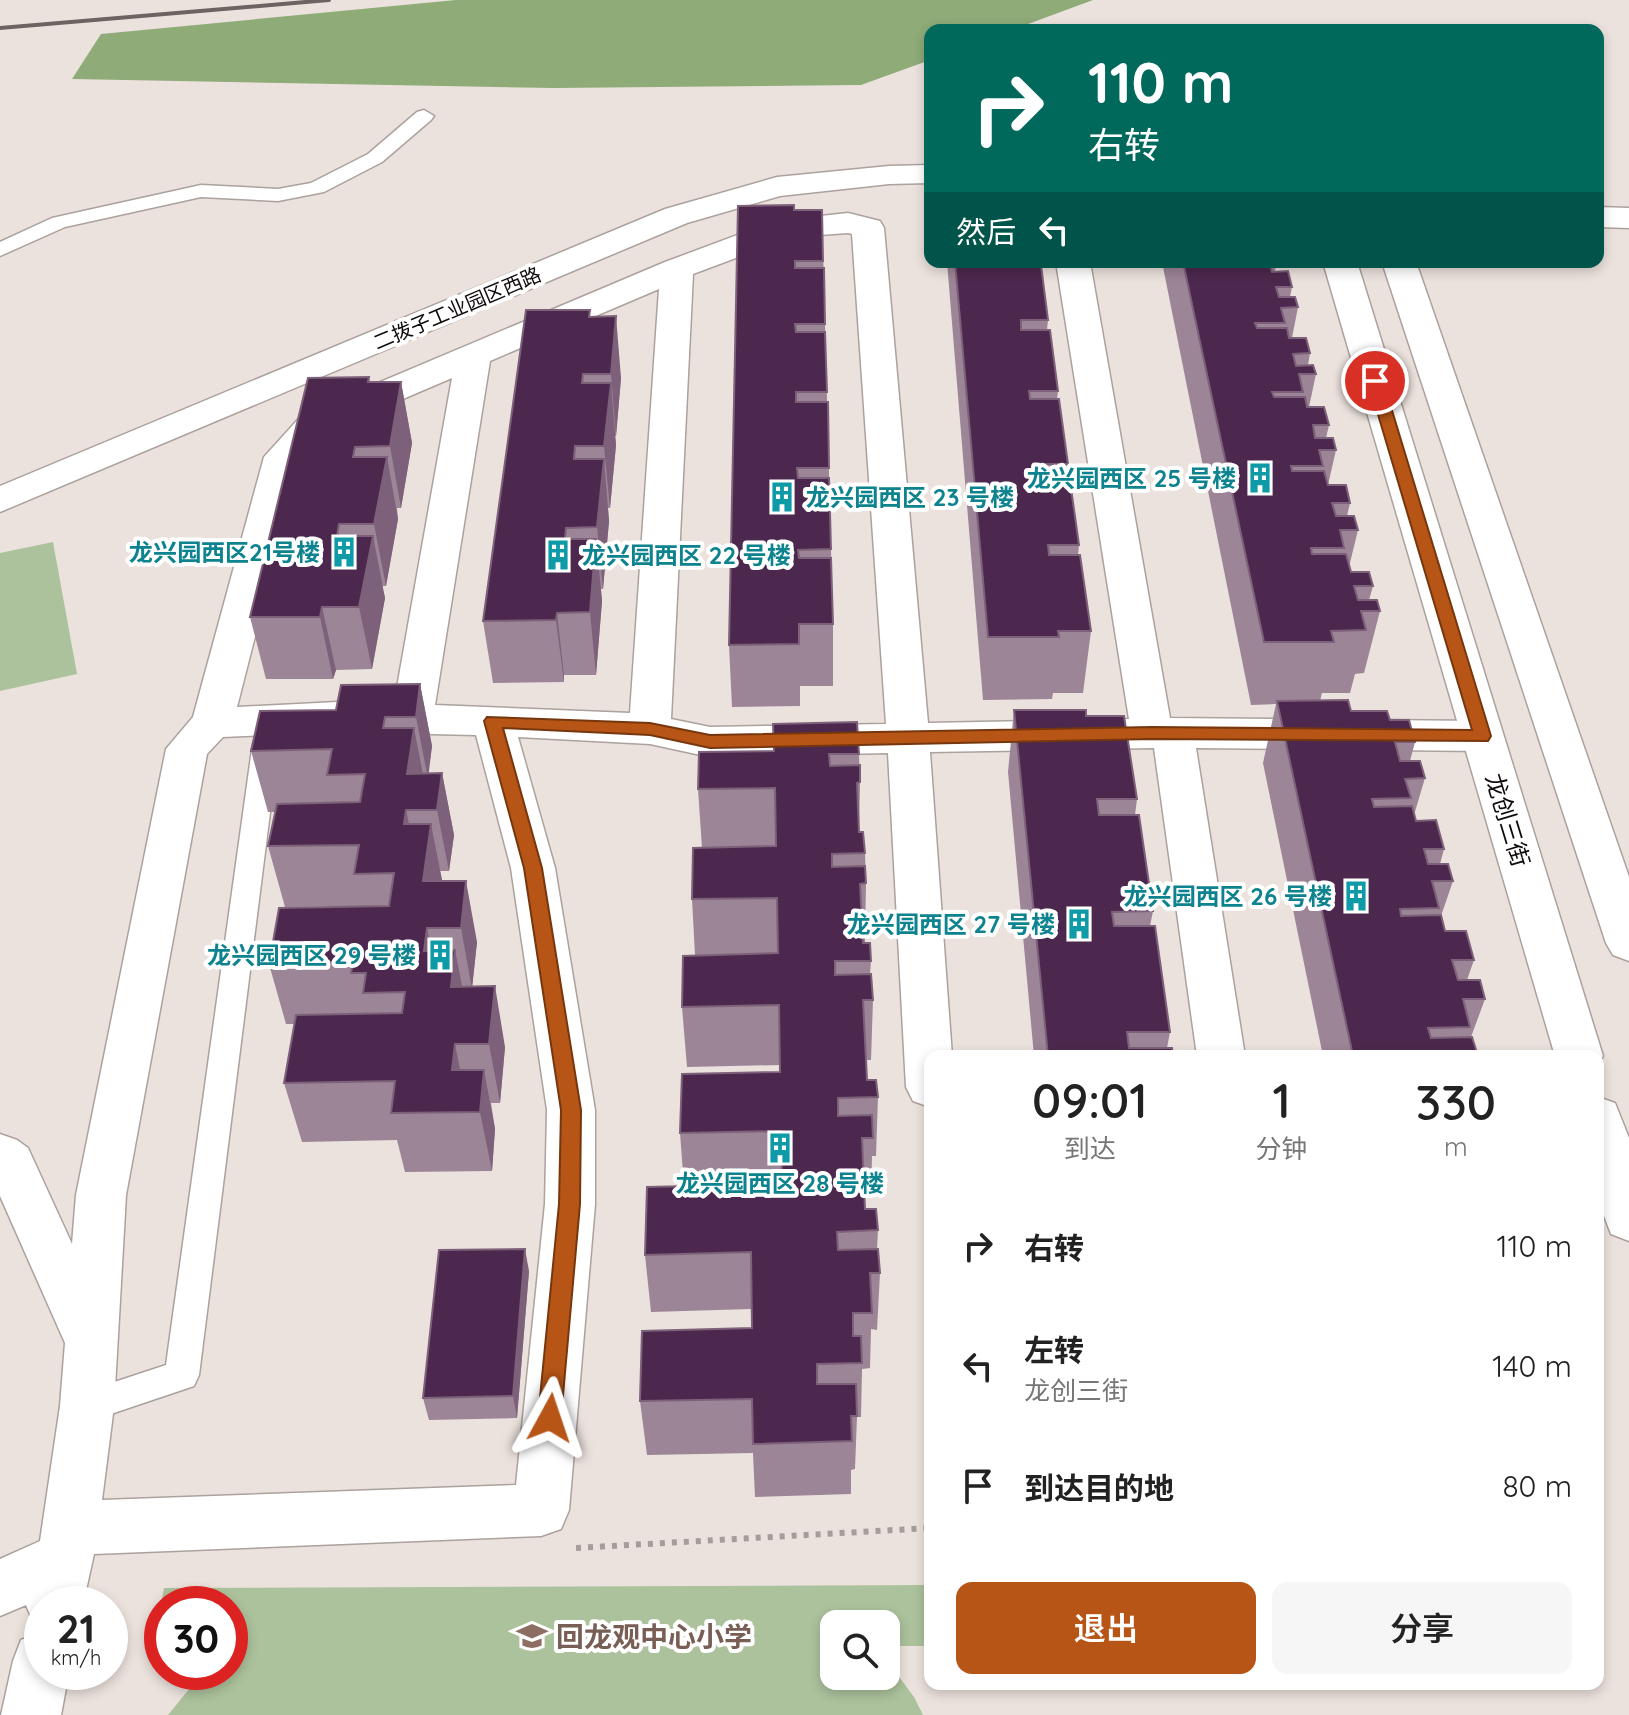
<!DOCTYPE html>
<html lang="zh">
<head>
<meta charset="utf-8">
<style>
  body { margin:0; font-family:Quicksand,"Noto Sans SC",sans-serif; background:#f6f6f6; color:#222; height:100vh; display:flex; flex-direction:column; font-size:30px; white-space:nowrap }
  * { box-sizing:border-box; margin:0 }
  p { font-size:26px; color:#767676 }
  .icon { flex:none; width:44px; height:44px; fill:none; stroke:currentColor; stroke-width:2; stroke-linecap:round; stroke-linejoin:round }
  .map { position:relative; flex:1; overflow:hidden }
  .details { position:absolute; left:924px; top:1050px; width:680px; height:640px; display:flex; flex-direction:column; background:#fff; border-radius:16px; box-shadow:0 4px 12px #0003 }
  .details>* { flex:none }
  .top-card { position:absolute; left:924px; top:24px; width:680px; height:244px; border-radius:16px; box-shadow:0 4px 12px #0003; background:#00695c; color:#fff; overflow:hidden }
  .buttons { position:absolute; left:820px; top:1610px; display:grid; gap:16px }
  .buttons a { display:grid; place-items:center; width:80px; height:80px; border-radius:16px; background:#fff; box-shadow:0 4px 12px #0003; font-size:40px }
  .speed { position:absolute; left:24px; top:1586px; display:flex; gap:16px; font-size:40px; font-weight:700; text-align:center }
  .speed>* { display:grid; place-content:center; width:104px; height:104px; border-radius:50%; background:#fff; box-shadow:0 4px 12px #0003; line-height:1 }
  .speed small { font-size:20px; font-weight:400 }
  .speed .limit { border:12px solid #d22; background:#fff; color:#111 }
  .pin { position:absolute; display:grid; place-items:center; width:68px; height:68px; color:#fff; margin:-34px; border:4px solid #fff; border-radius:50%; box-shadow:0 2px 8px #0007 }
  .me { position:absolute; width:88px; margin:-44px; rotate:5deg; stroke-linejoin:round; filter:drop-shadow(0 0 6px #0008) }
  .turn { display:flex; align-items:center; gap:28px; height:168px; padding:0 32px; font-size:36px }
  .turn .icon { width:104px; height:104px; stroke-width:2.5 }
  .turn b { display:block; font-size:56px; line-height:68px }
  .then { display:flex; align-items:center; height:76px; padding:0 32px; background:#0003; gap:16px; font-size:30px }
  .eta { display:flex; justify-content:space-evenly; align-items:center; height:136px; text-align:center }
  .eta b { font-size:48px; font-weight:600; line-height:56px }
  .primary-button { display:flex; gap:16px; margin-top:auto; padding:16px 32px }
  .primary-button a { flex:1; height:92px; border-radius:16px; background:#b65516; color:#fff; font-size:32px; font-weight:600; line-height:92px; text-align:center }
  .primary-button a+a { background:#f6f6f6; color:#222 }
  ul { padding:0; list-style:none }
  li { display:flex; align-items:center; gap:24px; height:120px; padding:0 32px }
  li div { flex:1 }
  li b { display:block; font-size:30px }
  li em { font-style:normal }
  .map>svg:first-child { display:block }
  .green { fill:#acc29c }
  .forest { fill:#8eab78 }
  .lines { fill:none; stroke-linecap:round; stroke-linejoin:round }
  .service-casing { stroke:#aba19d; stroke-width:3 }
  .minor-casing { stroke:#aba19d; stroke-width:3 }
  .tertiary-casing { stroke:#aba19d; stroke-width:3 }
  .path { stroke:#a59d99; stroke-width:6; stroke-dasharray:5 7; stroke-linecap:butt }
  .service { fill:#fff; fill-rule:evenodd }
  .minor { fill:#fff; fill-rule:evenodd }
  .tertiary { fill:#fff; fill-rule:evenodd }
  .rail { stroke:#6b6462; stroke-width:4 }
  .wall { fill:#9c8596 }
  .shaded-wall { fill:#7d6079 }
  .building { fill:#4d284e; stroke:#7d6079; stroke-width:2 }
  .route { fill:#b65516; stroke:#76370e; stroke-width:2 }
  .labels { text-anchor:middle; dominant-baseline:central; stroke-width:8; stroke-linejoin:round; paint-order:stroke }
  .far-street-label { font-size:20px; fill:#0f0b0a; stroke:#fff }
  .culture-label { font-size:24px; font-weight:bold; fill:#0d838f; stroke:#fff; text-anchor:end }
  .street-label { font-size:24px; fill:#0f0b0a; stroke:#fff }
  .near-education-label { font-size:28px; font-weight:bold; fill:#785e54; stroke:#fff; text-anchor:start }
</style>
</head>
<body>
<div class="map">
<svg width="1629" height="1715" viewBox="0 0 1629 1715">
  <rect width="100%" height="100%" fill="#ece2dd"/>
  <!-- green -->
  <path class="green" d="M53,542L77,674L0,691V553Z
    M930,1585V1646H886V1624H834V1676H886V1659L914,1697L923,1715H168L203,1672H230V1604H162V1650L152,1651L164,1588Z"/>
  <!-- forest -->
  <path class="forest" d="M456,0H1093L1012,30H930V60L861,85L553,88L72,79L101,34Z"/>
  <g class="lines">
    <!-- service casing -->
    <g class="service-casing">
      <path id="service" d="M424,110L434,116L431,120L382,162L324,192L278,201L201,197L65,227L0,256V242L52,218L201,185L278,189L311,183L368,154L417,112Z
        M265,740L274,742L278,749L199,1375L194,1386L87,1422L75,1417L70,1406L75,1395L166,1365L252,749L256,742Z"/>
    </g>
    <!-- minor casing -->
    <g class="minor-casing">
      <path id="minor" d="M848,213L880,221L884,228L928,723L1129,719L1056,262H1090L1170,718L1482,721L1497,726L1503,736L1497,746L1482,751L1196,748L1245,1056H1197L1154,748L930,752L952,1056H930V1107L913,1101L906,1087L888,753L710,757L650,744L518,737L555,868L595,1110V1204L569,1510L561,1529L541,1536L94,1554L83,1604H42V1627L34,1624L26,1605L0,1616V1559L40,1541L60,1406L65,1343L0,1196V1134L17,1140L28,1148L72,1244L76,1195L166,749L193,717L264,457L302,415L665,262L775,221ZM848,233L852,234L886,724L710,727L671,719L693,274L792,237ZM659,289L630,713L435,705L490,361ZM452,378L394,704L337,702L237,707L300,460L328,431ZM337,732L476,735L511,868L547,1110L545,1204L516,1485L102,1500L114,1406L126,1195L207,754L223,737Z
        M42,1632V1672H69L61,1715H1L13,1661L21,1640Z"/>
    </g>
    <!-- tertiary casing -->
    <g class="tertiary-casing">
      <path id="tertiary" d="M930,165V183L889,184L780,196L687,223L0,512V486L665,209L777,177L889,166Z
        M1598,207L1629,208V228L1598,227Z
        M1323,262H1357L1603,1056L1598,1065V1056H1555Z
        M1382,262H1416L1629,877V961L1613,955L1606,943Z
        M1598,1097L1615,1103L1629,1138V1241L1611,1234L1598,1200Z"/>
    </g>
    <!-- path -->
    <path class="path" d="M576,1548L930,1528"/>
    <!-- service -->
    <use href="#service" class="service"/>
    <!-- minor -->
    <use href="#minor" class="minor"/>
    <!-- tertiary -->
    <use href="#tertiary" class="tertiary"/>
    <!-- rail -->
    <path class="rail" d="M0,28L329,0"/>
  </g>
  <!-- wall -->
  <path class="wall" d="M794,210H822L833,624V686H800V706L732,707L729,645Z
    M947,262H1039L1048,320L1047,330L1058,391L1057,399L1068,464L1067,474L1079,545L1078,555L1091,631L1083,693H1053L1052,699L983,700Z
    M1162,262H1277L1275,271L1292,287L1290,297L1298,307L1292,338L1310,353L1308,365L1316,374L1309,407L1329,425L1326,438L1336,450L1328,485L1350,503L1347,516L1358,530L1349,567L1351,572L1373,586L1369,600L1380,611L1364,673L1355,674L1350,693H1322L1320,701L1351,711L1390,720L1415,742L1410,761L1425,778L1414,815L1416,821L1444,849L1440,864L1453,881L1441,916L1445,931L1474,960L1467,980L1485,999L1471,1037L1478,1056H1323L1263,763L1276,704L1251,705Z
    M590,310V317L621,378L616,436H615L616,445L610,508H608L609,521L603,589H601L602,601L596,675H564V682L493,683L483,621Z
    M369,377L370,382H401L412,443L401,508H397L398,519L386,586H382L385,598L372,669L336,670L333,679H266L250,617Z
    M420,684L432,746L428,773H442L454,835L449,871H440L442,881L477,942L472,987L505,1047L500,1103H491L495,1129L492,1171L405,1172L397,1140L302,1142L284,1083L294,1024H286L269,964L362,906L285,907L268,846L275,812H268L251,751Z
    M1014,710L1086,716L1137,799L1135,815L1153,911L1150,926L1170,1032L1167,1048L1173,1056H1034L1008,772Z
    M774,751L859,754L860,782L859,832L865,853L866,883L865,943L871,961L870,974L873,1000L871,1060H866L867,1080L878,1097L876,1156H872L871,1196H865V1209L878,1230L877,1249L880,1273L877,1330L871,1329L870,1368L862,1369L861,1417H857L855,1469L851,1470V1494L755,1497L753,1453L647,1455L640,1401L752,1328L751,1309L651,1312L645,1255L684,1186L680,1133L780,1072V1065L687,1067L682,1007L695,955L692,899L702,848L698,789Z
    M529,1271L517,1418L429,1420L423,1398Z"/>
  <!-- shaded-wall -->
  <path class="shaded-wall" d="M616,316L621,378L616,436L611,374Z
    M401,382L412,443L401,508L390,446Z
    M611,383L616,445L610,508L604,446Z
    M387,457L398,519L386,586L374,524Z
    M604,459L609,521L603,589L597,527Z
    M373,536L385,598L372,669L359,607Z
    M596,539L602,601L596,675L590,612Z
    M322,607L336,670L333,679L320,617Z
    M557,613L564,675V682L556,620Z
    M420,684L432,746L428,779L416,717Z
    M414,728L426,790L407,774Z
    M442,773L454,835L449,871L437,810Z
    M406,810L419,872L404,824Z
    M431,824L443,885L423,881Z
    M466,881L477,942L472,989L461,928Z
    M427,928L439,989L424,951Z
    M455,950L467,1011L451,987Z
    M495,986L505,1047L500,1103L489,1044Z
    M455,1044L467,1104L452,1070Z
    M484,1070L495,1129L492,1171L480,1112Z
    M525,1249L529,1271L517,1418L513,1396Z"/>
  <!-- building -->
  <path class="building" d="M794,205V210H822L823,261H795V268H824L825,324H795L796,332H825L827,392H796V402H828L829,468H797L798,478H829L831,549L798,550L799,558H831L833,624H799V644L729,645L738,206Z
    M955,262H1014V265H1041L1048,320H1021V330H1050L1058,391H1029L1030,399H1059L1068,464H1038L1039,474H1069L1079,545H1048L1049,555H1080L1091,631H1058L1059,637H988Z
    M1183,262H1269L1272,272L1288,271L1292,287H1276L1279,297H1295L1298,307L1281,308L1285,323H1255L1257,328H1287L1289,338H1306L1310,353L1293,354L1296,366L1313,365L1316,374H1299L1303,392H1272L1274,397H1305L1307,407H1324L1329,425H1313L1315,438H1333L1336,450H1319L1323,466H1291L1292,471H1324L1328,485H1346L1350,503H1332L1336,516H1354L1358,530H1340L1344,548H1311L1312,554H1346L1351,572H1369L1373,586H1354L1358,600H1377L1380,611H1361L1366,630L1331,631L1334,642H1264Z
    M526,310H590L589,317L616,316L611,374H583L582,383H611L604,446H575L574,459H604L597,527L566,528L565,539H596L590,612L557,613L556,620L483,621Z
    M369,377L368,382H401L390,446L355,447L353,457H387L374,524H339L337,536H373L359,607H322L320,617H250L308,378Z
    M420,684L416,717H385L383,728H414L407,774L442,773L437,810H406L404,824H431L423,881H466L461,928H427L424,951L455,950L451,987L495,986L489,1044H455L452,1070H484L480,1112L391,1113L395,1081L284,1083L296,1015L402,1013L405,992L363,993L366,973H351L353,962L269,964L279,908L389,906L394,873L354,874L359,845L268,846L277,804L360,802L365,774L327,775L332,749L251,751L260,711L336,710L341,685Z
    M1348,700L1351,711H1387L1390,720H1409L1415,742H1395L1400,761H1420L1425,778L1405,779L1411,798L1372,799L1374,807L1412,806L1416,821L1436,820L1444,849H1424L1428,864H1448L1453,881H1432L1439,908L1400,909L1401,916L1441,915L1445,931H1466L1474,960H1452L1458,980H1480L1485,999H1463L1470,1027L1428,1028L1431,1038L1472,1037L1478,1056H1353L1277,701Z
    M1014,710H1086V716H1124L1137,799H1097L1099,815H1139L1153,911L1112,912L1114,926H1155L1170,1032H1127L1129,1048H1172L1173,1056H1048Z
    M857,722L859,754H829L830,766L860,765V782L857,783L859,832H863L865,853L832,854V867L865,866L866,883L860,884L863,943H870L871,961H835V975L871,974L873,1000H863L867,1080H876L878,1097L838,1098V1116L872,1115L873,1138H862L865,1209H876L878,1230L837,1232L838,1250L878,1249L880,1273H870L872,1313H853V1336H861L862,1363L817,1364V1384H856L857,1416H851L852,1441L753,1444L752,1399L640,1401L642,1331L752,1328L751,1252L645,1255L647,1187L782,1184L781,1131L680,1133L682,1074L780,1072L779,1005L682,1007L683,956L778,953L777,898L692,899L693,848L776,846L775,788L698,789L699,752L774,751L773,724Z
    M525,1249L513,1396L423,1398L439,1250Z
    M1598,1416L1602,1434H1598Z"/>
  <!-- route -->
  <path class="route" d="M1375,376L1383,381L1491,736L1488,741L1152,739L710,748L650,735L503,728L542,868L581,1110L580,1204L561,1418L558,1425L550,1428L542,1425L538,1418L559,1204L561,1110L524,868L484,721L487,717L650,723L710,735L1152,727L1472,730L1368,381Z"/>
  <!-- icons -->
  <defs>
    <g id="building-bare" transform="scale(2.4)"><path d="M-4-6H4V6H1V3H-1V6H-4ZM-2.5-4.3h1.7v1.8h-1.7ZM.8-4.3h1.7v1.8H.8ZM-2.5-1h1.7V.8h-1.7ZM.8-1h1.7V.8H.8Z" fill="#0f9aa8" stroke="#fff" stroke-width="2.5" paint-order="stroke"/></g>
    <g id="school-bare" transform="scale(2.4)"><path d="M0-5L7-2L0 1L-7-2ZM-4 1L0 2.5L4 1V4Q0 6-4 4Z" fill="#8d6e63" stroke="#fff" stroke-width="2.5" paint-order="stroke"/></g>
  </defs>
  <g fill-rule="evenodd">
    <use href="#building-bare" x="1260" y="478"/>
    <use href="#building-bare" x="782" y="497"/>
    <use href="#building-bare" x="344" y="552"/>
    <use href="#building-bare" x="558" y="555"/>
    <use href="#building-bare" x="1356" y="896"/>
    <use href="#building-bare" x="1079" y="924"/>
    <use href="#building-bare" x="440" y="955"/>
    <use href="#building-bare" x="780" y="1148"/>
    <use href="#school-bare" x="532" y="1636"/>
  </g>
  <g class="labels">
    <!-- far-street labels -->
    <g class="far-street-label">
      <text transform="translate(457 308) rotate(-23)">二拨子工业园区西路</text>
    </g>
    <!-- culture labels -->
    <g class="culture-label">
      <text x="1236" y="478">龙兴园西区 25 号楼</text>
      <text x="806" y="497" text-anchor="start">龙兴园西区 23 号楼</text>
      <text x="320" y="552">龙兴园西区21号楼</text>
      <text x="582" y="555" text-anchor="start">龙兴园西区 22 号楼</text>
      <text x="1332" y="896">龙兴园西区 26 号楼</text>
      <text x="1055" y="924">龙兴园西区 27 号楼</text>
      <text x="416" y="955">龙兴园西区 29 号楼</text>
      <text x="780" y="1183" text-anchor="middle">龙兴园西区 28 号楼</text>
    </g>
    <!-- street labels -->
    <g class="street-label">
      <text transform="translate(1508 820) rotate(73)">龙创三街</text>
    </g>
    <!-- near-education labels -->
    <g class="near-education-label">
      <text x="556" y="1636">回龙观中心小学</text>
    </g>
  </g>
</svg>
<div class="buttons">
<a><svg class="icon" aria-label="search" viewBox="0 0 24 24"><circle cx="10" cy="10" r="6"/><path d="M15 15l6 6"/></svg></a>
</div>
<div class="speed"><div>21<small>km/h</small></div><div class="limit">30</div></div>
<div class="pin" style="left:1375px;top:381px;background:#d93025"><svg class="icon" aria-label="arrive" viewBox="0 0 24 24"><path d="M6 21V4h12l-3 4 3 4H6"/></svg></div>
<svg class="me" style="left:550px;top:1418px" viewBox="-20 -20 40 40"><path d="M0-17L14 15 0 8-14 15z" fill="#b65516" stroke="#fff" stroke-width="4"/></svg>
<div class="top-card">
<div class="turn"><svg class="icon" aria-label="right" viewBox="0 0 24 24"><path d="M7 20v-9h11M14 6l5 5-5 5"/></svg><div><b>110 m</b>右转</div></div>
<div class="then">然后<svg class="icon" aria-label="left" viewBox="0 0 24 24"><path d="M17 20v-9H6M10 6l-5 5 5 5"/></svg></div>
</div>
<section class="details">
<div class="eta">
<div><b>09:01</b><p>到达</p></div>
<div><b>1</b><p>分钟</p></div>
<div><b>330</b><p>m</p></div>
</div>
<ul>
<li><svg class="icon" aria-label="right" viewBox="0 0 24 24"><path d="M7 20v-9h11M14 6l5 5-5 5"/></svg><div><b>右转</b></div><em>110 m</em></li>
<li><svg class="icon" aria-label="left" viewBox="0 0 24 24"><path d="M17 20v-9H6M10 6l-5 5 5 5"/></svg><div><b>左转</b><p>龙创三街</p></div><em>140 m</em></li>
<li><svg class="icon" aria-label="arrive" viewBox="0 0 24 24"><path d="M6 21V4h12l-3 4 3 4H6"/></svg><div><b>到达目的地</b></div><em>80 m</em></li>
</ul>
<div class="primary-button"><a>退出</a><a>分享</a></div>
</section>
</div>
</body>
</html>
